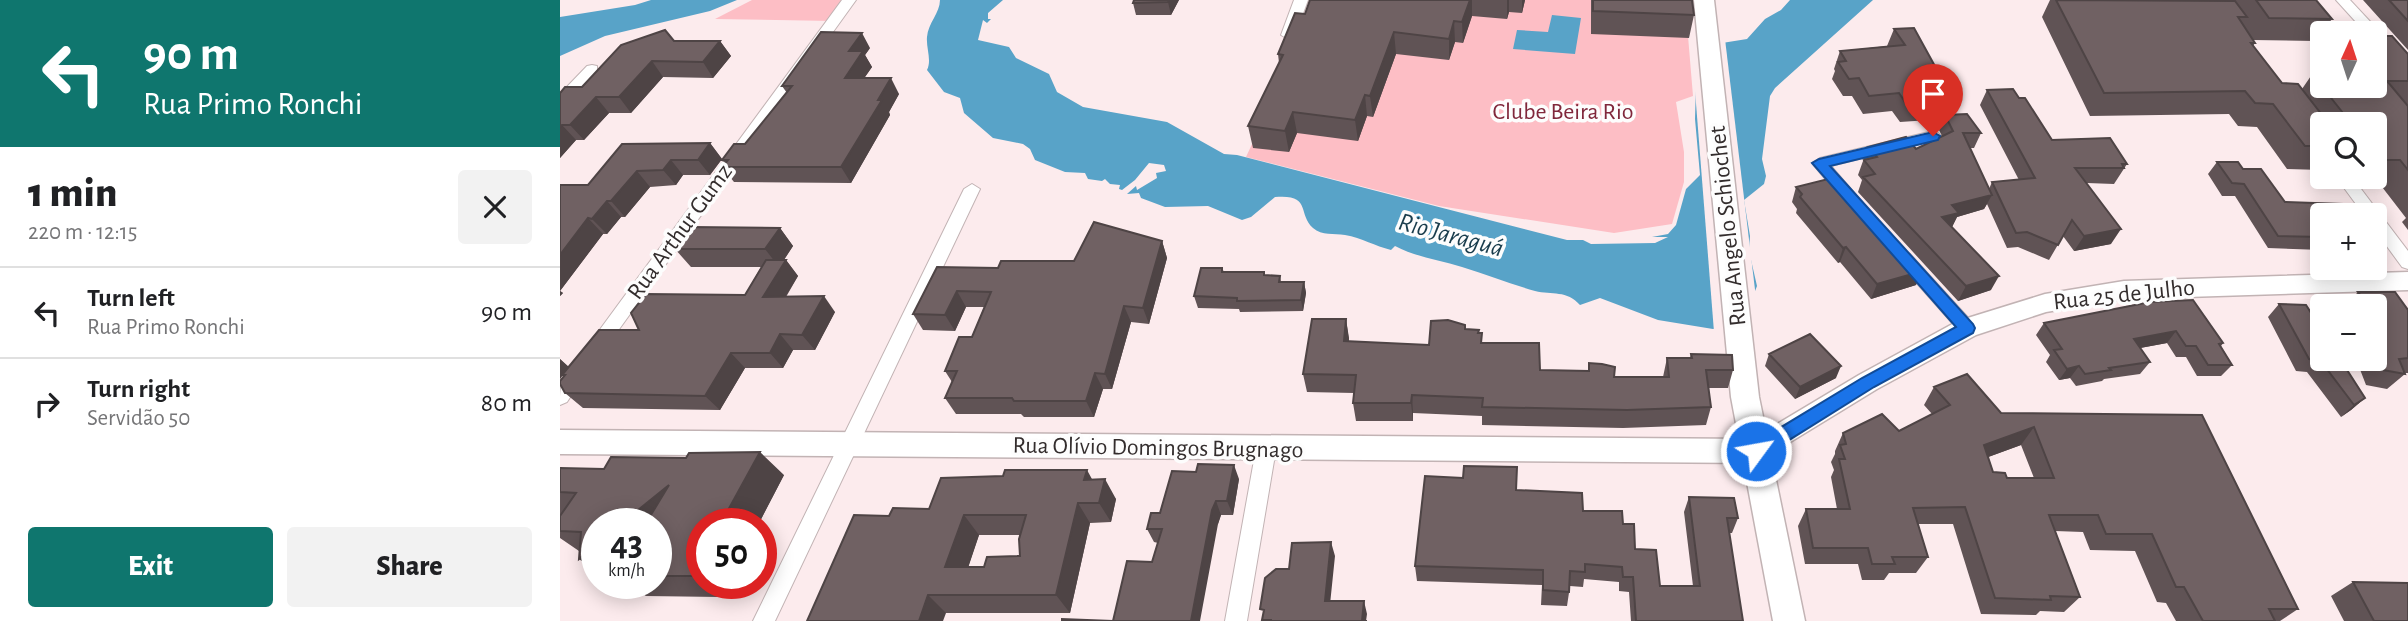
<!DOCTYPE html>
<html lang="en">
<head>
<meta charset="utf-8">
<style>
  body { margin:0; font-family:"Alegreya Sans",sans-serif; background:#f2f2f2; color:#202124; height:100vh; display:flex; flex-direction:column; font-size:26px; white-space:nowrap }
  * { box-sizing:border-box; margin:0 }
  p { font-size:23px; color:#757577 }
  .icon { flex:none; width:38px; height:38px; fill:none; stroke:currentColor; stroke-width:2; stroke-linecap:round; stroke-linejoin:round }
  .map { position:relative; flex:1; overflow:hidden }
  .sheet { display:flex; flex-direction:column; background:#fff; width:560px }
  .sheet>* { flex:none }
  .guide { background:#0f766e; color:#fff; overflow:hidden }
  .needle { width:46px; rotate:3deg }
  .tools { position:absolute; left:1750px; top:21px; display:grid; gap:14px }
  .tools a { display:grid; place-items:center; width:77px; height:77px; border-radius:7px; background:#fff; box-shadow:0 4px 18px #0003; font-size:35px }
  .speed { position:absolute; left:21px; top:508px; display:flex; gap:14px; font-size:35px; font-weight:700; text-align:center }
  .speed>* { display:grid; place-content:center; width:91px; height:91px; border-radius:50%; background:#fff; box-shadow:0 4px 18px #0003; line-height:1 }
  .speed small { font-size:18px; font-weight:400 }
  .speed .limit { border:10px solid #d22; background:#fff; color:#111 }
  .pin { position:absolute; display:grid; place-items:center; width:60px; height:60px; color:#fff; margin:-72px -30px; border-radius:50% 50% 50% 0; rotate:-45deg; box-shadow:0 0 7px #0007 }
  .pin .icon { rotate:45deg }
  .me { position:absolute; width:77px; margin:-38px; rotate:58deg; stroke-linejoin:round; filter:drop-shadow(0 0 5px #0008) }
  .turn { display:flex; align-items:center; gap:24px; height:147px; padding:0 28px; font-size:32px }
  .turn .icon { width:91px; height:91px; stroke-width:2.5 }
  .turn b { display:block; font-size:49px; line-height:60px }
  .round { display:grid; place-items:center; flex:none; width:74px; height:74px; border-radius:7px; background:#f2f2f2 }
  .summary { display:flex; align-items:center; justify-content:space-between; height:119px; padding:0 28px }
  h1 { font-size:42px; font-weight:800; line-height:52px }
  .action { display:flex; gap:14px; margin-top:auto; padding:14px 28px }
  .action a { flex:1; height:80px; border-radius:7px; background:#0f766e; color:#fff; font-size:28px; font-weight:800; line-height:80px; text-align:center }
  .action a+a { background:#f2f2f2; color:#202124 }
  ul { padding:0; list-style:none }
  li { display:flex; align-items:center; gap:21px; height:91px; padding:0 28px; border-top:2px solid #e0e0e0 }
  li div { flex:1 }
  li b { display:block; font-size:26px }
  li em { font-style:normal }
  main { display:flex; flex:1; min-height:0 }
  .map>svg:first-child { display:block }
  .green { fill:#fdbec5 }
  .water { fill:#58a3c8 }
  .pier { fill:#fcebed }
  .lines { fill:none; stroke-linecap:round; stroke-linejoin:round }
  .minor-casing { stroke:#c2b3b4; stroke-width:2 }
  .secondary-casing { stroke:#c2b3b4; stroke-width:3 }
  .primary-casing { stroke:#c2b3b4; stroke-width:3 }
  .minor { fill:#fff; fill-rule:evenodd }
  .secondary { fill:#fff; fill-rule:evenodd }
  .primary { fill:#fff; fill-rule:evenodd }
  .wall { fill:#605355; fill-rule:evenodd }
  .shaded-wall { fill:#4e4445 }
  .building { fill:#706163; stroke:#4e4445; stroke-width:2; fill-rule:evenodd }
  .route { fill:#1a73e8; stroke:#114b97; stroke-width:2 }
  .labels { text-anchor:middle; dominant-baseline:central; stroke-width:7; stroke-linejoin:round; paint-order:stroke }
  .park-label { font-size:24px; fill:#80273b; stroke:#fdfdfd }
  .street-label { font-size:24px; fill:#332d2d; stroke:#fdfdfd }
  .water-label { font-size:26px; font-style:italic; fill:#193c4c; stroke:#fdfdfd }
</style>
</head>
<body>
<main>
<section class="sheet">
<div class="guide">
<div class="turn"><svg class="icon" aria-label="left" viewBox="0 0 24 24"><path d="M17 20v-9H6M10 6l-5 5 5 5"/></svg><div><b>90 m</b>Rua Primo Ronchi</div></div>
</div>
<div class="summary"><div><h1>1 min</h1><p>220 m · 12:15</p></div><a class="round"><svg class="icon" aria-label="close" viewBox="0 0 24 24"><path d="M6 6l12 12M18 6L6 18"/></svg></a></div>
<ul>
<li><svg class="icon" aria-label="left" viewBox="0 0 24 24"><path d="M17 20v-9H6M10 6l-5 5 5 5"/></svg><div><b>Turn left</b><p>Rua Primo Ronchi</p></div><em>90 m</em></li>
<li><svg class="icon" aria-label="right" viewBox="0 0 24 24"><path d="M7 20v-9h11M14 6l5 5-5 5"/></svg><div><b>Turn right</b><p>Servidão 50</p></div><em>80 m</em></li>
</ul>
<div class="action"><a>Exit</a><a>Share</a></div>
</section>
<div class="map">
<svg width="1848" height="621" viewBox="0 0 1848 621">
  <rect width="100%" height="100%" fill="#fcebed"/>
  <!-- green -->
  <path class="green" d="M192,0H289L273,21L155,19Z
    M835,0H1125L1133,96L1116,102L1124,152V182L1112,224L1054,233L879,206L686,157L743,34Z"/>
  <!-- water -->
  <path class="water" d="M91,0H177L150,11L45,36L0,56V17L75,5Z
    M380,0H443L428,13V19H431L427,23L423,20L418,40L449,47L456,58L489,74L497,92L523,107L607,122L664,154L677,155L1007,240H1023L1031,244L1095,243L1108,237H1092L1108,234L1116,225L1126,189L1140,175L1135,119L1136,84L1162,43L1187,39L1205,19L1221,10L1230,0H1313L1215,88L1210,96L1202,159L1206,176L1204,184L1184,200L1190,236L1189,251L1197,286L1186,315L1164,328L1153,329L1098,320L1040,298L1020,305C1007,290 992,295 975,291C951,284 927,275 902,267C879,260 856,257 835,246L831,250C815,246 802,238 785,235C774,233 762,236 753,228C737,213 752,194 715,197L691,217L682,220L648,206L605,207L581,198L579,193L567,194L576,186L577,190L597,178L596,173L606,171L604,165L589,163L575,180L562,190L559,189L560,185L550,184L545,179L542,181L528,179L525,173L505,172L475,160L470,149L463,144L433,138L404,113L400,98L384,92L367,70C372,60 366,48 367,37C368,23 380,13 380,0Z
    M992,15L1021,18L1015,54L953,49L957,30L988,32Z"/>
  <!-- pier -->
  <path class="pier" d="M1160,39H1165L1196,298L1183,325L1154,332L1134,78L1141,57L1149,45Z"/>
  <g class="lines">
    <!-- minor casing -->
    <g class="minor-casing">
      <path id="minor" d="M282,0H296L42,353H30L27,348L30,343Z
        M734,0H748L735,35L728,39L721,35Z
        M1776,0H1790L1818,30V36L1806,33Z
        M32,65L37,66V72L5,106L0,108V94L27,66Z
        M1373,131L1378,133L1381,136L1378,139L1271,166L1296,195L1288,200L1282,199L1252,163L1260,158Z
        M1776,177H1792L1848,251V269L1842,267L1815,230V215H1804Z
        M412,184L420,189L215,621H193L404,189Z
        M1344,252L1350,254L1413,323L1416,328L1413,333H1401L1338,262L1336,258L1338,254Z
        M17,366L24,368L26,373L7,402L0,405C0,389 0,372 17,366Z
        M706,441L713,443L716,449L687,621H665L696,449L699,443Z"/>
    </g>
    <!-- secondary casing -->
    <g class="secondary-casing">
      <path id="secondary" d="M1848,272V290L1564,299L1486,312L1416,335L1317,389L1196,463L0,454V430L1192,439L1299,375L1398,321L1485,294L1564,281Z"/>
    </g>
    <!-- primary casing -->
    <g class="primary-casing">
      <path id="primary" d="M1134,0H1154L1199,397L1245,621H1213L1171,397Z"/>
    </g>
    <!-- minor -->
    <use href="#minor" class="minor"/>
    <!-- secondary -->
    <use href="#secondary" class="secondary"/>
    <!-- primary -->
    <use href="#primary" class="primary"/>
  </g>
  <!-- wall -->
  <path class="wall" d="M619,0L611,15H576L573,3Z
    M750,0H965L962,13L949,12L947,19L912,16L903,43L895,42L889,60L836,54L813,117L807,116L798,141L737,133L729,152L693,148L688,126L719,63L718,54L745,14Z
    M1031,0H1132L1134,15L1129,38L1031,34Z
    M1490,0L1665,1V0H1756L1772,19L1755,41L1693,40L1695,43L1693,46L1722,83L1742,89L1755,70H1762V86H1815V36L1848,54V105H1847L1848,106V230L1842,222L1846,218L1819,183H1800L1796,177H1815V124H1762V170L1727,169L1697,127L1678,126L1669,114L1530,116L1482,17Z
    M1803,0H1848V50Z
    M1334,29L1394,101L1388,115L1421,133L1414,148H1409L1429,189L1432,182L1459,180L1420,105L1427,90L1459,98L1492,140L1567,164L1554,184L1527,183L1551,244L1514,251L1503,236L1489,260L1458,247L1447,248L1427,204L1424,209L1397,217L1392,227L1431,290L1398,301L1298,192L1302,180L1298,175L1308,147L1356,149L1382,136L1379,130L1384,119L1340,122L1332,111L1303,114L1292,96H1283L1272,79L1275,71L1274,69L1280,51L1327,46Z
    M114,41H160L171,56L153,78L103,77L71,113H49L24,140H16L0,158V93L22,87Z
    M310,48L305,55L312,67L304,78L339,94L329,112L330,115L291,183L174,182L162,167L165,164L162,160L185,144L227,93L222,86Z
    M150,143L162,159L150,175H123L116,185L90,187L65,217H61L47,234H43L0,291L3,293L0,296V185H28Z
    M1657,162L1683,169L1725,202L1762,215V250L1708,248L1675,196H1662L1648,174Z
    M1236,187L1356,285L1311,299L1280,262L1278,263L1236,213L1237,209L1232,202Z
    M220,228L233,246L224,260H226L238,276L226,297L275,312L255,350H233L223,368H185L160,410L23,408L5,393L4,376L2,375L0,379V359L8,367L79,330L185,295L201,267H131L115,249Z
    M1815,237L1822,246L1815,253Z
    M602,241L607,258L589,324L571,322L552,389H543L534,417H464L461,414H396L385,398L392,382L385,371L412,337L424,307H406L395,331L363,330L353,314L438,268L514,261Z
    M662,268L664,272L720,276L721,282H744L746,293L743,311L680,312L679,309L638,308L634,296Z
    M1798,292L1848,310V373H1844L1845,374L1827,389L1806,385L1796,359H1815V306H1784Z
    M1590,302L1663,343L1661,346L1672,365L1661,376H1637L1626,357H1616L1607,343L1580,348L1590,362L1580,374L1544,379L1542,381L1516,386L1510,378L1499,380L1486,362L1490,355L1476,335L1484,323Z
    M1719,304L1805,398L1791,410L1781,417L1747,372L1736,371L1708,317Z
    M786,319L789,341L869,345L905,329L919,333L922,343L980,370L1028,371L1029,363L1054,377H1103L1107,358H1130L1131,354L1173,370L1168,388H1148L1151,407L1146,425L1063,428L922,425V416L853,413V421H796L793,403L794,393L747,392L743,374Z
    M1209,354L1276,378L1235,399L1205,366Z
    M1374,387L1441,413L1642,415L1738,609L1720,621H1616L1606,603L1597,602L1575,551L1530,550L1523,532L1495,531L1520,597L1504,612L1480,611L1476,615L1421,614L1393,524H1358L1368,557L1356,573H1329L1324,580H1302L1298,564H1245L1238,526L1246,509H1277L1271,477L1274,470L1271,462L1275,454V451L1283,433L1339,431L1372,414L1364,405ZM1461,445L1474,478H1447L1433,472L1428,457Z
    M0,468L224,475L199,523H142V583H167L160,597L86,596L67,583H96V523H37V571L19,559V551L0,538V516L2,514H0Z
    M679,479L673,515H661L658,524L592,562L598,543L594,542L587,529L600,513Z
    M532,480L556,499L551,522L530,523L510,613H386L247,621L329,516ZM419,535H461L460,556L424,567H408Z
    M956,490L1063,524L1075,549L1100,586H1133L1124,512L1129,497L1178,518L1172,533H1169L1183,621H1071L1069,592L1059,591V582L1024,579L1023,587L1010,586L1007,606L981,605L982,585L857,581L855,566Z
    M1793,582L1848,621H1784L1771,596Z"/>
  <!-- shaded-wall -->
  <path class="shaded-wall" d="M609,0H619L611,15L608,2Z
    M910,0H912V16L903,43L902,22Z
    M947,0H949V12L947,19Z
    M962,0H965L962,13Z
    M894,21L895,42L889,60V39Z
    M834,32L836,54L813,117L810,96Z
    M302,33L310,48L305,55L312,67L294,93L285,78L289,51Z
    M160,41L171,56L153,78L143,62Z
    M92,61L103,77L71,113L59,97Z
    M331,78L339,94L329,112L330,115L291,183L281,167Z
    M805,95L807,116L798,141L795,120Z
    M36,97L49,113L24,140L10,125Z
    M733,112L737,133L729,152L725,131Z
    M2,125L16,140L0,158V127Z
    M150,143L162,159L150,175L138,160Z
    M111,160L123,175L116,185L103,170Z
    M77,171L90,187L65,217L51,201Z
    M1432,195L1424,209L1397,217L1392,227L1382,217L1392,205Z
    M47,201L61,217L47,234L32,219Z
    M28,218L43,234L0,291L3,293L0,296V255Z
    M220,228L233,246L219,267L205,249Z
    M1561,229L1551,244L1514,251L1524,236Z
    M602,241L607,258L589,324L583,308Z
    M1286,247L1280,262L1278,263L1283,248Z
    M226,260L238,276L216,312L203,297Z
    M1363,271L1356,285L1311,299L1317,284Z
    M1439,276L1431,290L1398,301L1406,286Z
    M744,282L746,293L743,311L741,300Z
    M397,291L406,307L395,331L385,315Z
    M264,296L275,312L255,350L242,335Z
    M564,306L571,322L552,389L545,374Z
    M786,319L789,338L788,360L784,341Z
    M1616,331L1607,343L1564,351L1574,339Z
    M220,334L233,350L223,368L210,353Z
    M171,353L185,368L160,410L145,396Z
    M0,359L9,367L0,379Z
    M1281,366L1276,378L1235,399L1240,387Z
    M1519,366L1510,378L1499,380L1507,369Z
    M535,373L543,389L534,417L526,401Z
    M852,395L853,413V421L851,403Z
    M1805,398L1791,410L1781,417L1794,405Z
    M1474,427L1461,445L1412,463L1424,445Z
    M200,452L224,475L199,523H161Z
    M674,465L679,479L673,515L667,501Z
    M527,470L538,490L524,480Z
    M545,479L556,499L551,522L539,503Z
    M109,485L96,523H62Z
    M656,501L661,515L658,524L640,621H631L652,510Z
    M518,503L530,523L510,613L496,595Z
    M404,515L419,535L402,586L385,567Z
    M771,542L775,556L769,614L765,601Z
    M37,544V571L19,559Z
    M142,559V583H167L160,597L132,576Z
    M368,595L386,613L383,621H359Z
    M804,601L807,614L806,621H802Z"/>
  <!-- building -->
  <path class="building" d="M574,0H609L608,2L573,3Z
    M750,0H910L902,22L894,21L889,39L834,32L810,96L805,95L795,120L733,112L725,131L688,126L723,55L718,54L735,13L745,14Z
    M1033,0H1132L1134,15L1033,11Z
    M1496,0L1675,1L1687,17H1678L1695,43H1691L1722,83L1738,84L1769,124H1762V146H1745L1713,104L1695,103L1685,91L1544,93Z
    M1696,0H1756L1772,19L1709,18Z
    M1829,0H1848V21Z
    M1354,28L1394,101L1347,105L1339,93L1309,96L1299,78L1289,79L1278,62L1286,61L1280,51L1345,45L1334,29Z
    M105,30L114,41H160L143,62L92,61L59,97H36L10,125H2L0,127V93L5,87H22L61,45Z
    M261,32L302,33L289,51H303L285,78H331L318,100H322L281,167H162L168,160H162L174,144H185L232,86H222Z
    M1815,36H1832L1848,54V81H1827L1848,106V170L1840,160H1821L1815,153V124H1783V113L1760,84L1762,85V86H1815V71H1818L1815,67Z
    M1755,70H1762V79Z
    M1453,89L1459,98H1465L1492,140L1550,138L1567,164H1562L1564,168H1515L1561,229L1524,236L1512,220L1498,245L1467,232L1456,233L1432,182L1475,178L1427,90Z
    M1407,114L1421,133H1403L1432,195L1392,205L1399,213L1382,217L1439,276L1406,286L1303,177L1315,174L1304,160L1317,157L1308,147L1346,137L1356,149L1393,131L1385,115Z
    M150,143L138,160H111L103,170L77,171L51,201H47L32,219L28,218L0,255V185H28L62,144Z
    M1657,162H1678L1683,169H1701L1725,202L1783,204L1792,215H1762V237L1718,236L1684,184L1672,183Z
    M1272,178L1277,183L1284,182L1363,271L1317,284L1286,247L1283,248L1240,197L1242,194L1236,187Z
    M534,222L602,241L583,308L564,306L545,374L535,373L526,401H454L452,398H385L397,371H385L399,337H412L431,292L397,291L385,315L353,314L377,267L438,268L441,261H514Z
    M131,227L220,228L205,249H115Z
    M1815,237L1822,246H1815Z
    M206,260H226L203,297L264,296L242,335L220,334L210,353H171L145,396L5,393L0,384V381L5,375H2L39,330H79L71,313L86,294L185,295Z
    M641,268H662V272H704V275L720,276L719,282H744L741,300L677,301V298L634,296Z
    M1798,292H1835L1848,310V358L1839,359L1845,374L1823,370L1815,348V320H1820L1815,314V306H1809Z
    M1633,300L1663,343L1659,344L1672,365H1648L1636,346H1626L1616,331L1574,339L1590,362L1549,368L1551,370L1525,374L1519,366L1507,369L1494,350L1502,349L1484,323L1590,302Z
    M1719,304L1746,305L1762,330V359H1780L1805,398L1794,405L1760,360L1749,359Z
    M752,319H786L784,341L869,345L871,321L888,320L905,325V329L919,330L918,333H922L921,343H979L980,370L1029,371V363L1042,364L1055,367L1054,377H1109L1107,358H1132L1131,354L1172,355L1173,370H1146L1151,407L1067,410L922,407L923,398L852,395L851,403H793L796,375L743,374Z
    M1250,334L1281,366L1240,387L1209,354Z
    M1407,374L1441,413L1642,415L1738,609H1709L1715,621H1643L1624,587H1616L1592,534H1546L1538,515H1489L1520,597L1490,596L1491,600L1435,598L1405,507L1353,508L1368,557H1332L1335,564H1312L1308,548H1253L1246,509H1290L1279,459H1285L1280,445L1286,444L1283,433L1322,414L1339,431L1390,405L1374,387ZM1474,427L1494,478H1447L1445,473L1433,472L1424,445Z
    M200,452L161,523H142V559L132,576H96V523H86L109,485L62,523H37V544L19,559L21,532L0,531V516L16,493L0,492V468L44,469L51,457L126,458L129,453Z
    M638,464L674,465L667,501H656L652,510L631,621H502V619L553,621L567,561L592,562L602,529H587L591,513H600L612,471L636,472Z
    M904,466L957,467L956,490L1022,493L1023,511H1062L1063,524H1074L1075,549L1096,550L1100,586H1140L1129,497L1174,498L1178,518H1167L1183,621H1076L1073,577H1063L1062,567L1025,564V572L1010,571L1009,592L983,590V570L855,566L865,476L903,478Z
    M445,470H527L524,480L545,479L539,503H518L496,595H368L359,621H247L294,515L329,516L333,508L369,509L381,478L443,476ZM404,515H466L459,539L460,556L427,557L424,567H385Z
    M771,542L765,601H804L802,621H807H711V620H702L704,610L700,609L705,578L716,569H729L732,543Z
    M1793,582L1848,583V621H1814Z"/>
  <!-- route -->
  <path class="route" d="M1373,132L1380,136L1378,140L1270,166L1413,324L1415,328L1413,333L1314,387L1202,457L1196,459L1190,457L1187,451L1190,446L1302,378L1396,327L1252,163L1259,159Z"/>
  <g class="labels">
    <!-- park labels -->
    <g class="park-label">
      <text x="1003" y="112">Clube Beira Rio</text>
    </g>
    <!-- street labels -->
    <g class="street-label">
      <text transform="translate(1168 226) rotate(-96)">Rua Angelo Schiochet</text>
      <text transform="translate(120 232) rotate(-54)">Rua Arthur Gumz</text>
      <text transform="translate(1564 295) rotate(-6)">Rua 25 de Julho</text>
      <text transform="translate(598 448) rotate(1)">Rua Olívio Domingos Brugnago</text>
    </g>
    <!-- water labels -->
    <g class="water-label">
      <text transform="translate(891 235) rotate(15)">Rio Jaraguá</text>
    </g>
  </g>
</svg>
<div class="tools">
<a><svg class="needle" viewBox="-14 -14 28 28"><path d="M0-13l5 13h-10z" fill="#e53935"/><path d="M0 13l5-13h-10z" fill="#757577"/></svg></a>
<a><svg class="icon" aria-label="search" viewBox="0 0 24 24"><circle cx="10" cy="10" r="6"/><path d="M15 15l6 6"/></svg></a>
<a>+</a>
<a>−</a>
</div>
<div class="speed"><div>43<small>km/h</small></div><div class="limit">50</div></div>
<div class="pin" style="left:1373px;top:136px;background:#d93025"><svg class="icon" aria-label="arrive" viewBox="0 0 24 24"><path d="M6 21V4h12l-3 4 3 4H6"/></svg></div>
<svg class="me" style="left:1196px;top:451px" viewBox="-20 -20 40 40"><circle r="17" fill="#1a73e8" stroke="#fff" stroke-width="3"/><path d="M0-11L8 9 0 5-8 9z" fill="#fff"/></svg>
</div>
</main>
</body>
</html>
